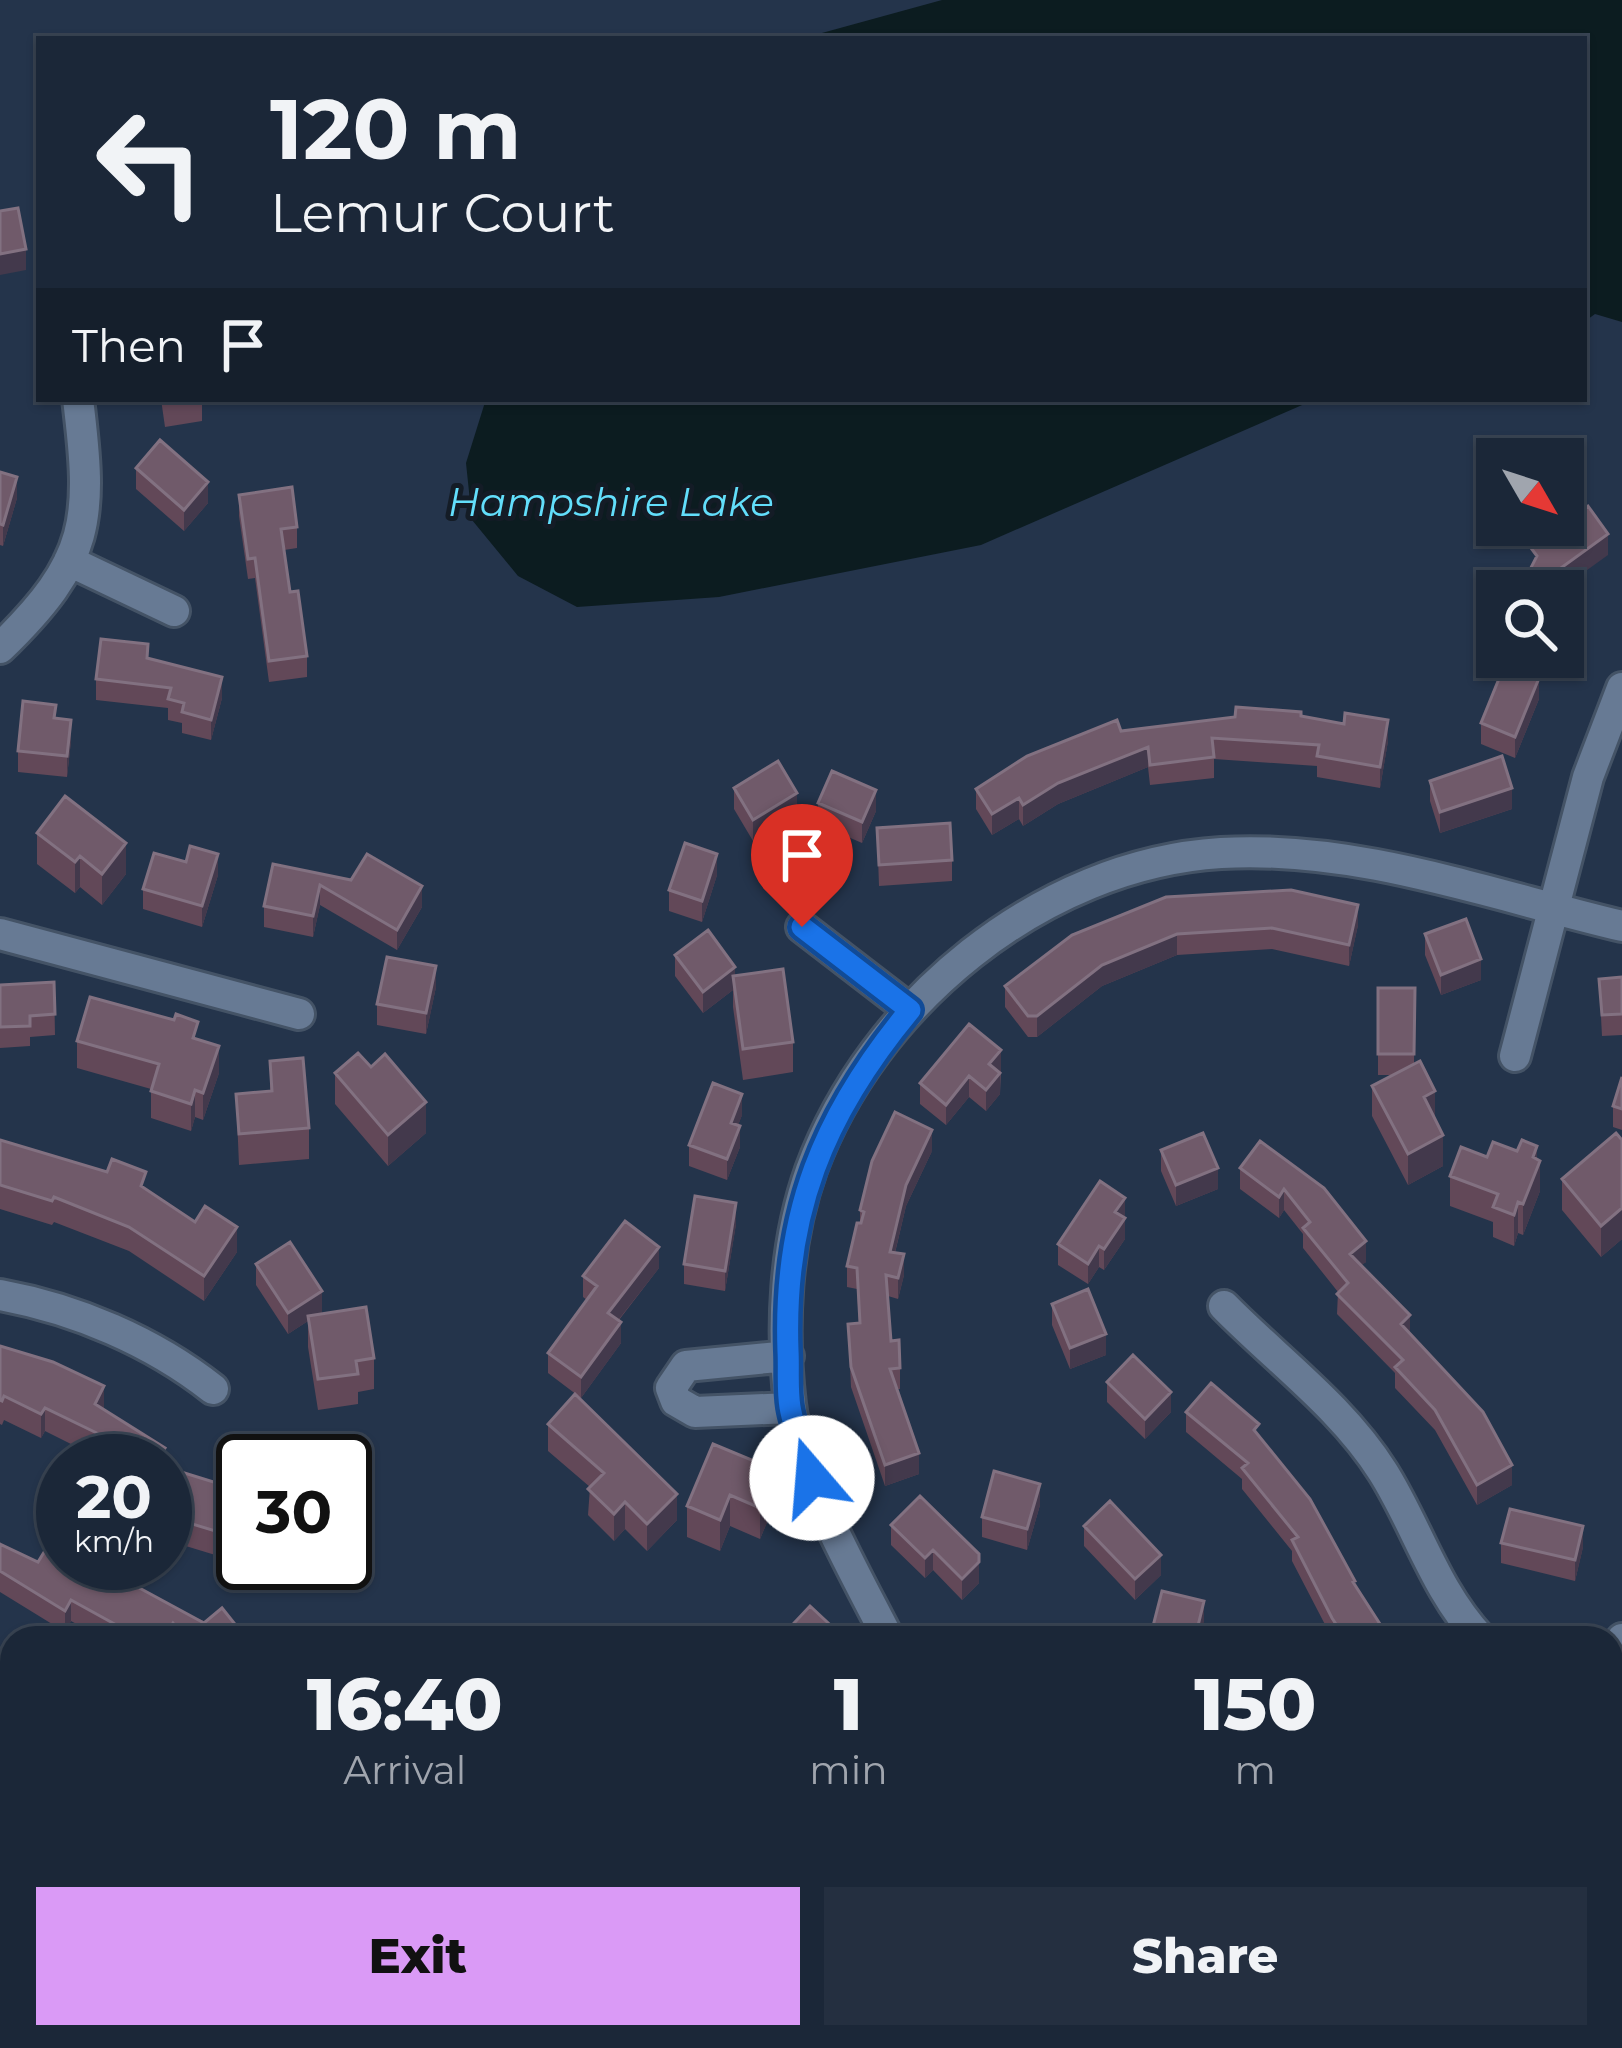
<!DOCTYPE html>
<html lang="en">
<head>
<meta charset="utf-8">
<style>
  body { margin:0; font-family:Montserrat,sans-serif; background:#242f40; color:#f1f3f6; height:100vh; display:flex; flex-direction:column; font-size:45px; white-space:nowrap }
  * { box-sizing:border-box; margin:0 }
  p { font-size:39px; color:#a0a5ae }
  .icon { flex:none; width:66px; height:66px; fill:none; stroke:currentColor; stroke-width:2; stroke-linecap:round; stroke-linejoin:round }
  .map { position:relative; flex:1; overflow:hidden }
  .panel { position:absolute; left:0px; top:1626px; width:1623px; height:423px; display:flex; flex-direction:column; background:#1b2738; border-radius:36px 36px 0 0; box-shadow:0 3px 9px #0004,0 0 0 3px #394453 }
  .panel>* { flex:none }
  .top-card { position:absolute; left:36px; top:36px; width:1551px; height:366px; border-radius:0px; box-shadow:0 3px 9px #0004,0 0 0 3px #394453; background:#1b2738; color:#f1f3f6; overflow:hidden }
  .needle { width:78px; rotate:129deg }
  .fabs { position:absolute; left:1476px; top:438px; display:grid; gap:24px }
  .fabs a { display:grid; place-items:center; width:108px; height:108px; border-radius:0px; background:#1b2738; box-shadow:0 3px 9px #0004,0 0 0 3px #394453; font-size:60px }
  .speed { position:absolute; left:36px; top:1434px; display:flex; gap:24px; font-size:60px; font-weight:700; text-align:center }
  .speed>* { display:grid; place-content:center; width:156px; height:156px; border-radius:50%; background:#1b2738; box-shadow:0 3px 9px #0004,0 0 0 3px #394453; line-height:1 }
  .speed small { font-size:30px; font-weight:400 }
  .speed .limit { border:6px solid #111; border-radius:18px; background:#fff; color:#111 }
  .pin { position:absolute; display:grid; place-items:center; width:102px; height:102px; color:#fff; margin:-123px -51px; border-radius:50% 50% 50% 0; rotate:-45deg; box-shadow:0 0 12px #0007 }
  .pin .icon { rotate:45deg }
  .me { position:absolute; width:132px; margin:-66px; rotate:342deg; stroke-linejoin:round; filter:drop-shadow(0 0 9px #0008) }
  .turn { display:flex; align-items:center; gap:42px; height:252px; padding:0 36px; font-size:54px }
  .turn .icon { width:156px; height:156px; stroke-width:2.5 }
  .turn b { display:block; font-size:84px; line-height:102px }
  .then { display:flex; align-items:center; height:114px; padding:0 36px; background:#0003; gap:24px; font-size:45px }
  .eta { display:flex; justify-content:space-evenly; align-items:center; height:204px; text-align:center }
  .eta b { font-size:72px; font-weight:800; line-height:84px }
  .button { display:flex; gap:24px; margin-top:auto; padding:24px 36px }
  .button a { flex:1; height:138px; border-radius:0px; background:#da9af6; color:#111; font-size:48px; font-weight:800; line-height:138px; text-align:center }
  .button a+a { background:#242f40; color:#f1f3f6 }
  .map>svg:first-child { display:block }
  .water { fill:#0c1c20 }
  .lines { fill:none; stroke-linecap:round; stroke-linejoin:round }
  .minor-casing { stroke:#445366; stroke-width:36 }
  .minor { stroke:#677a94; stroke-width:30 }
  .wall { fill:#624858 }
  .shaded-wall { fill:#43394c }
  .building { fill:#705a6a; stroke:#827181; stroke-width:3 }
  .route-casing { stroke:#114b97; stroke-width:30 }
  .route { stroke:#1a73e8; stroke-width:21 }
  .labels { text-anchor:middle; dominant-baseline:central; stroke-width:10; stroke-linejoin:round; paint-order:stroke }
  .water-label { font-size:39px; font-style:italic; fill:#62defb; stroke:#141c26 }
</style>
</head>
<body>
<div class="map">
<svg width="1622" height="2048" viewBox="0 0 1622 2048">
  <rect width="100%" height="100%" fill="#24344b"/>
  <!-- water -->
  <path class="water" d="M942,0H1622V322L1595,314L1584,322V39H800Z
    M486,399H1316L981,545L719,597L577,607L518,576L472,520L466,463Z"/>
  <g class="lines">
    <!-- minor casing -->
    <g class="minor-casing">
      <path id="minor" d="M69,561L174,611
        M0,648C91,560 93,520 78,399
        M802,927L910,1010
        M0,934L299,1014
        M1515,1056L1588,777L1622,688
        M0,1295C76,1309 152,1341 213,1389
        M1224,1306C1277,1360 1342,1407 1383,1472C1417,1526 1435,1590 1480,1638
        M788,1356L686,1366L671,1388L676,1401L695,1412L790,1408
        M888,1638C855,1573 799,1476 790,1404C781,1328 785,1243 811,1170C872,1004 1041,864 1221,853C1358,845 1491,895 1622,926
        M1611,1655L1622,1639
        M0,1691L12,1697
        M0,1991L12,1997
        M90,2037L115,2048
        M1062,2037L1066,2048
        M1501,2037L1507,2048
        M4,2048L12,2034
        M912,2048L945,2037"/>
    </g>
    <!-- minor -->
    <use href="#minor" class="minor"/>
  </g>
  <!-- wall -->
  <path class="wall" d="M161,399H202V421L165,427Z
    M136,468L208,503L184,531L136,489Z
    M0,472L17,498L3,546L0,545Z
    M239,495L297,527V548L284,550L290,592L307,656V677L269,682L255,578L248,579L239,516Z
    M1497,636V657H1537L1529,674L1539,699L1515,758L1481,744V723L1505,665L1495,660Z
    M148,659L222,698L211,740L182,733V723L168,720V708L96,700V679Z
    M1301,716L1388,741L1380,788L1317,777V766L1214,759V778L1150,785L1148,767L1058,804L1023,826L1019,819L992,835L976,809V789L1121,731Z
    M56,718L71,741L67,777L18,772V751Z
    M1430,781L1512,809L1440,833L1430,801Z
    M734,788L797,814L753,841L734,809Z
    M818,803L876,811L862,843L818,824Z
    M877,828L952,860V881L879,886Z
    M37,833L126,874L102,905L80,887L75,893L37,864Z
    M273,864L422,907L397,950L320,905L313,937L264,927V906Z
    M218,875L202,927L143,909V889Z
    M717,875L702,922L669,911V890Z
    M1358,925L1349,966L1272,949L1177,955L1102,986L1037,1037H1028L1005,1007V986L1072,935Z
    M1425,934L1481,980L1441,995L1425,955Z
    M675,955L735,976L793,1042V1072L743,1080L733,1007V990L703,1013L675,976Z
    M1622,977V1035L1602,1036L1599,979Z
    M54,982L55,1035L30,1037V1046L0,1048V985Z
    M436,987L426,1034L377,1025V1004Z
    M1378,988H1415L1414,1064L1435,1120L1443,1166L1408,1185L1372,1116V1086L1394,1075H1378Z
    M198,1040L219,1073L203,1120L195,1117L191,1131L151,1118V1089L77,1068V1041Z
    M270,1061L309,1128V1159L239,1165L236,1094L270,1092Z
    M371,1067L426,1133L388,1166L335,1104V1073Z
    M1001,1071L1000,1094L986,1111L969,1097L946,1125L920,1104V1083Z
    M1622,1077V1130L1613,1127V1106Z
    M742,1115L738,1125L740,1147L727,1180L689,1166V1145Z
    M0,1140L146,1190L237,1252L204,1301L129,1251L54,1222L52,1225L0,1209Z
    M1622,1140V1239L1601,1257L1562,1210V1179Z
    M1260,1141L1366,1262L1361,1265L1512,1485L1477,1505L1435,1430L1395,1388V1373L1337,1314L1338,1292L1303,1248V1234L1284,1210L1279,1218L1240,1189V1168Z
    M1161,1150L1218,1189L1176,1206L1161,1171Z
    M932,1151L906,1206L895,1253L904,1275L898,1299L888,1296L891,1341L900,1368V1389H897L919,1474L885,1486L851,1387L848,1324L859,1323L857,1289L847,1287V1266L860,1223V1210Z
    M1487,1157L1537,1159L1540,1191L1523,1235L1518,1233L1514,1246L1493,1237V1222L1450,1206V1176Z
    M1125,1219V1239L1104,1270L1099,1267L1088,1284L1058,1265V1244Z
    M736,1224L725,1291L684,1284V1264Z
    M256,1264L322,1312L319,1314L374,1358V1389L358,1392V1404L318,1410L308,1347V1321L288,1334L256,1285Z
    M659,1268L619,1320L621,1343L581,1398L548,1373V1353L587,1300L583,1297V1276Z
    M1052,1304L1106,1355L1070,1369L1052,1325Z
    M0,1346L104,1409L165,1461H95V1456L45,1431L41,1438L4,1420L2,1425L0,1424Z
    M1107,1382L1171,1412L1145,1439L1107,1402Z
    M1186,1412L1259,1436L1389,1638H1332L1292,1561V1551L1242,1489V1479L1186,1432Z
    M548,1424L677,1520L647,1551L625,1529L614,1541L588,1515L590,1487L548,1451Z
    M713,1444L776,1501L760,1539L730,1526L720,1551L687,1537V1506Z
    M165,1467L243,1491V1535L235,1561L166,1540Z
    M920,1496L979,1583L962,1600L933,1570L925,1578L891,1545V1525Z
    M1040,1505L1027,1550L982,1537V1517Z
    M1084,1526L1161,1575L1135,1600L1084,1546Z
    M1501,1543L1583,1547L1575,1581L1501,1563Z
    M0,1544L38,1562L114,1585L246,1638H102L71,1621L65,1632L0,1592Z
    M0,1767L12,1777V1845L0,1839Z
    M1582,2037H1611L1622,2048H1590Z"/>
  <!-- shaded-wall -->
  <path class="shaded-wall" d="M26,249V270L0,275V254Z
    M17,477V498L3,546V525Z
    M208,482V503L184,531V510Z
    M1608,534V555L1558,591H1536V586Z
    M1528,657H1537L1528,676Z
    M222,677V698L211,740V720Z
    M1539,678V699L1515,758V737Z
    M71,720V741L67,777V756Z
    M1388,720V741L1380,788V767Z
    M1148,747V767L1058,804L1023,826V805L1058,783Z
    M1512,788V809L1440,833V812Z
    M876,790V811L862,843V822Z
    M797,793V814L753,841V820Z
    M1019,798V819L992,835V814Z
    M126,843V874L102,905V874Z
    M218,854V875L202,927V906Z
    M717,854V875L702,922V901Z
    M80,856V887L75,893V862Z
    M320,885V905L313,937V916Z
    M422,886V907L397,950V930Z
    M1358,905V925L1349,966V945Z
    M1177,934V955L1102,986L1037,1037V1016L1102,965Z
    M1481,959V980L1441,995V975Z
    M436,966V987L426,1034V1013Z
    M735,967V988L733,976V990L703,1013V992Z
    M219,1046V1073L203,1120V1093Z
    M1001,1050V1071L989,1085V1064Z
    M1000,1073V1094L986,1111V1090Z
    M969,1076V1097L946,1125V1105Z
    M195,1090V1117L191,1131V1104Z
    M1435,1091V1122L1424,1097Z
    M742,1094V1115L731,1144V1123Z
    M426,1102V1133L388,1166V1135Z
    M740,1126V1147L727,1180V1159Z
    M932,1130V1151L906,1206L890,1273V1252L906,1185Z
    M1443,1135V1166L1408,1185V1154Z
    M1537,1146V1170L1540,1161V1191L1523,1235V1204Z
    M1218,1168V1189L1176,1206V1185Z
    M1284,1189V1210L1279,1218V1197Z
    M1125,1198V1239L1104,1270V1249L1115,1212Z
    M1518,1202V1233L1514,1246V1215Z
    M736,1203V1224L725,1291V1271Z
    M1622,1208V1239L1601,1257V1226Z
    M237,1227V1252L204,1301V1276Z
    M1366,1241V1262L1350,1274V1254Z
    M1099,1246V1267L1088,1284V1264Z
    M659,1247V1268L608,1333V1313Z
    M904,1254V1275L898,1299V1278Z
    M322,1291V1312L288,1334V1313Z
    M1410,1315V1336L1401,1324Z
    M621,1322V1343L581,1398V1377Z
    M1106,1334V1355L1070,1369V1348Z
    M104,1386V1410L95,1404Z
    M1171,1392V1412L1145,1439V1419Z
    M45,1408V1431L41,1438V1414Z
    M349,1450V1471L345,1479V1461H343Z
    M919,1453V1474L885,1486V1465Z
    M1512,1465V1485L1477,1505V1485Z
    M776,1470V1501L760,1539V1508Z
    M1040,1484V1505L1027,1550V1529Z
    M677,1494V1520L647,1551V1524Z
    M730,1495V1526L720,1551V1520Z
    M625,1502V1529L614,1541V1514Z
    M243,1511V1535L235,1561V1537Z
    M1583,1526V1547L1575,1581V1560Z
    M933,1550V1570L925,1578V1558Z
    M1161,1555V1575L1135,1600V1579Z
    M979,1562V1583L962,1600V1579Z
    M71,1600V1621L65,1632V1611Z
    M1204,1601V1622L1200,1638H1195Z
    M173,1623V1638H164Z"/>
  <!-- building -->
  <path class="building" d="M18,208L26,249L0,254V211Z
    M160,440L208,482L184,510L136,468Z
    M0,472L17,477L3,525L0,524Z
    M292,487L297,527L281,529L290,592L298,591L307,656L269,661L255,558L248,559L239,495Z
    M1588,506L1608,534L1536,586L1546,591H1519L1537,556L1531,548Z
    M101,639L148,644L147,658L222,677L211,720L182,712L184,703L168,699L171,688L96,679Z
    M1505,664L1539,678L1515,737L1481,723Z
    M23,701L56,705L54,718L71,720L67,756L18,751Z
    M1236,707L1301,712V716L1344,724L1345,713L1388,720L1380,767L1317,756L1319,745L1212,738L1214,757L1150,765L1148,747L1058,783L1023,805L1019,798L992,814L976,789L1027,756L1117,720L1121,731L1235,717Z
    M1502,756L1512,788L1440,812L1430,781Z
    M778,761L797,793L753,820L734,788Z
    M832,771L876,790L862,822L818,803Z
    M65,796L126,843L102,874L80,856L75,862L37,833Z
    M950,823L952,860L879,865L877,828Z
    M685,843L717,854L702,901L669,890Z
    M190,846L218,854L202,906L143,889L154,853L186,862Z
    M367,854L422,886L397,930L320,885L313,916L264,906L273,864L351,880Z
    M1291,890L1358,905L1349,945L1272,928L1177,934L1102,965L1037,1016H1028L1005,986L1072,935L1166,897Z
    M1466,919L1481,959L1441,975L1425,934Z
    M708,930L735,967L703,992L675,955Z
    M387,957L436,966L426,1013L377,1004Z
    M783,969L793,1042L743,1049L733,976Z
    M1622,977V1014L1602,1015L1599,979Z
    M54,982L55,1014L30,1016V1026L0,1027V985Z
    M1378,988H1415L1414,1054H1378Z
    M90,997L174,1020L176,1014L198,1022L193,1038L219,1046L203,1093L195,1090L191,1104L151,1091L159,1064L77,1041Z
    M969,1024L1001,1050L989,1064L1000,1073L986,1090L969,1076L946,1105L920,1083Z
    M358,1053L371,1067L385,1054L426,1102L388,1135L335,1073Z
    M303,1058L309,1128L239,1134L236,1094L272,1091L270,1061Z
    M1420,1061L1435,1091L1424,1097L1443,1135L1408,1154L1372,1086Z
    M1622,1077V1109L1613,1106Z
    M713,1083L742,1094L731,1123L740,1126L727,1159L689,1145Z
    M895,1112L932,1130L906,1185L890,1252L904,1254L898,1278L886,1275L891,1341L899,1340L900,1368L890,1369L919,1453L885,1465L851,1367L848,1324L860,1323L857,1268L847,1266L857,1223H861L864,1212L860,1210L872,1161Z
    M1203,1133L1218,1168L1176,1185L1161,1150Z
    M1616,1133L1622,1140V1208L1601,1226L1562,1179Z
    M0,1140L107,1172L112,1159L146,1172L141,1186L195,1222L205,1206L237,1227L204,1276L129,1227L54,1197L52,1201L0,1185Z
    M1522,1140L1537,1146L1533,1157L1540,1161L1523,1204L1518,1202L1514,1215L1493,1207L1498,1194L1450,1176L1461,1147L1487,1157L1493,1142L1517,1151Z
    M1260,1141L1324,1188L1366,1241L1350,1254L1410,1315L1401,1324L1483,1412L1512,1465L1477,1485L1435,1410L1395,1367L1403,1360L1337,1294L1348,1283L1303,1228L1310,1222L1284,1189L1279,1197L1240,1168Z
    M1100,1181L1125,1198L1115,1212L1125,1218L1104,1249L1099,1246L1088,1264L1058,1244Z
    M695,1196L736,1203L725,1271L684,1264Z
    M625,1221L659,1247L608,1313L621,1322L581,1377L548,1353L597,1286L583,1276Z
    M290,1242L322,1291L288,1313L256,1264Z
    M1088,1289L1106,1334L1070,1348L1052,1304Z
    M366,1307L374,1358L356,1361L358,1374L318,1379L308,1316Z
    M0,1346L53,1362L104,1386L95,1404L165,1448L156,1461H109L95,1452L105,1437L45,1408L41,1414L4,1396L2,1401L0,1400Z
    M1133,1355L1171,1392L1145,1419L1107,1382Z
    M1211,1383L1259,1424L1254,1430L1310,1499L1355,1581L1353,1582L1389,1638H1345L1332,1618L1292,1540L1298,1537L1242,1468L1248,1463L1186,1412Z
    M575,1394L677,1494L647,1524L625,1502L614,1514L588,1489L604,1473L548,1424Z
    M324,1436L349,1450L343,1461H310Z
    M713,1444L776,1470L760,1508L730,1495L720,1520L687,1506Z
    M165,1467L243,1491V1511L235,1537L166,1516L171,1500L165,1497Z
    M994,1471L1040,1484L1027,1529L982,1517Z
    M920,1496L979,1554V1562L962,1579L933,1550L925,1558L891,1525Z
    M1110,1501L1161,1555L1135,1579L1084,1526Z
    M1510,1509L1583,1526L1575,1560L1501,1543Z
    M0,1544L38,1562L49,1544L63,1553V1563H78L114,1585L119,1577L204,1623L222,1608L246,1638H185L173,1623L164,1638H140L71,1600L65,1611L0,1571Z
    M1162,1591L1204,1601L1195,1638H1150Z
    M810,1606L841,1635L838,1638H780Z
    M0,1767L8,1771L6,1774L12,1777V1824L0,1818Z
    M1611,1995L1622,2010V2047L1620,2048H1605L1597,2037H1611Z
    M1142,2037H1208V2048H1142Z
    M1377,2037H1420L1427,2048H1384Z"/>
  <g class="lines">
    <!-- route casing -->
    <g class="route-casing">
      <path id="route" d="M802,927L910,1010C823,1115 783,1214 788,1351C789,1369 787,1389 790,1407C794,1431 805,1455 812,1478"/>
    </g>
    <!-- route -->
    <use href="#route" class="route"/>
  </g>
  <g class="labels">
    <!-- water labels -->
    <g class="water-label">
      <text x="611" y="502">Hampshire Lake</text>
    </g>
  </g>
</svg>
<div class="fabs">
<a><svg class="needle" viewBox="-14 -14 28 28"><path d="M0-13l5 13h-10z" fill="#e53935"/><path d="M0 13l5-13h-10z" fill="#a0a5ae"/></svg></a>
<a><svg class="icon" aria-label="search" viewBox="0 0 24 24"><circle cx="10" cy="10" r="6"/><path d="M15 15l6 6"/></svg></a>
</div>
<div class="speed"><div>20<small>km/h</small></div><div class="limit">30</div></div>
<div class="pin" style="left:802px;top:927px;background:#d93025"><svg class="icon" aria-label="arrive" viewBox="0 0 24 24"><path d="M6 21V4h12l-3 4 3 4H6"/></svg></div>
<svg class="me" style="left:812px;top:1478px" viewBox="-20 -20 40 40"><circle r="19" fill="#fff"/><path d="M0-13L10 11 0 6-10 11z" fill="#1a73e8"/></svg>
<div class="top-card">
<div class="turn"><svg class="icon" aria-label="left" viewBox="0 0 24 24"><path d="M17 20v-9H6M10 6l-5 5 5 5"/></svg><div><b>120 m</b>Lemur Court</div></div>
<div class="then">Then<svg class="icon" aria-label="arrive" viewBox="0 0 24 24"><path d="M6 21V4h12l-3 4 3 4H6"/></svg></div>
</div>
<section class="panel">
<div class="eta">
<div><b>16:40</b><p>Arrival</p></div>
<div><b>1</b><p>min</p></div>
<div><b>150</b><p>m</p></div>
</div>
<div class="button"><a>Exit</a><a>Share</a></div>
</section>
</div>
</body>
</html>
